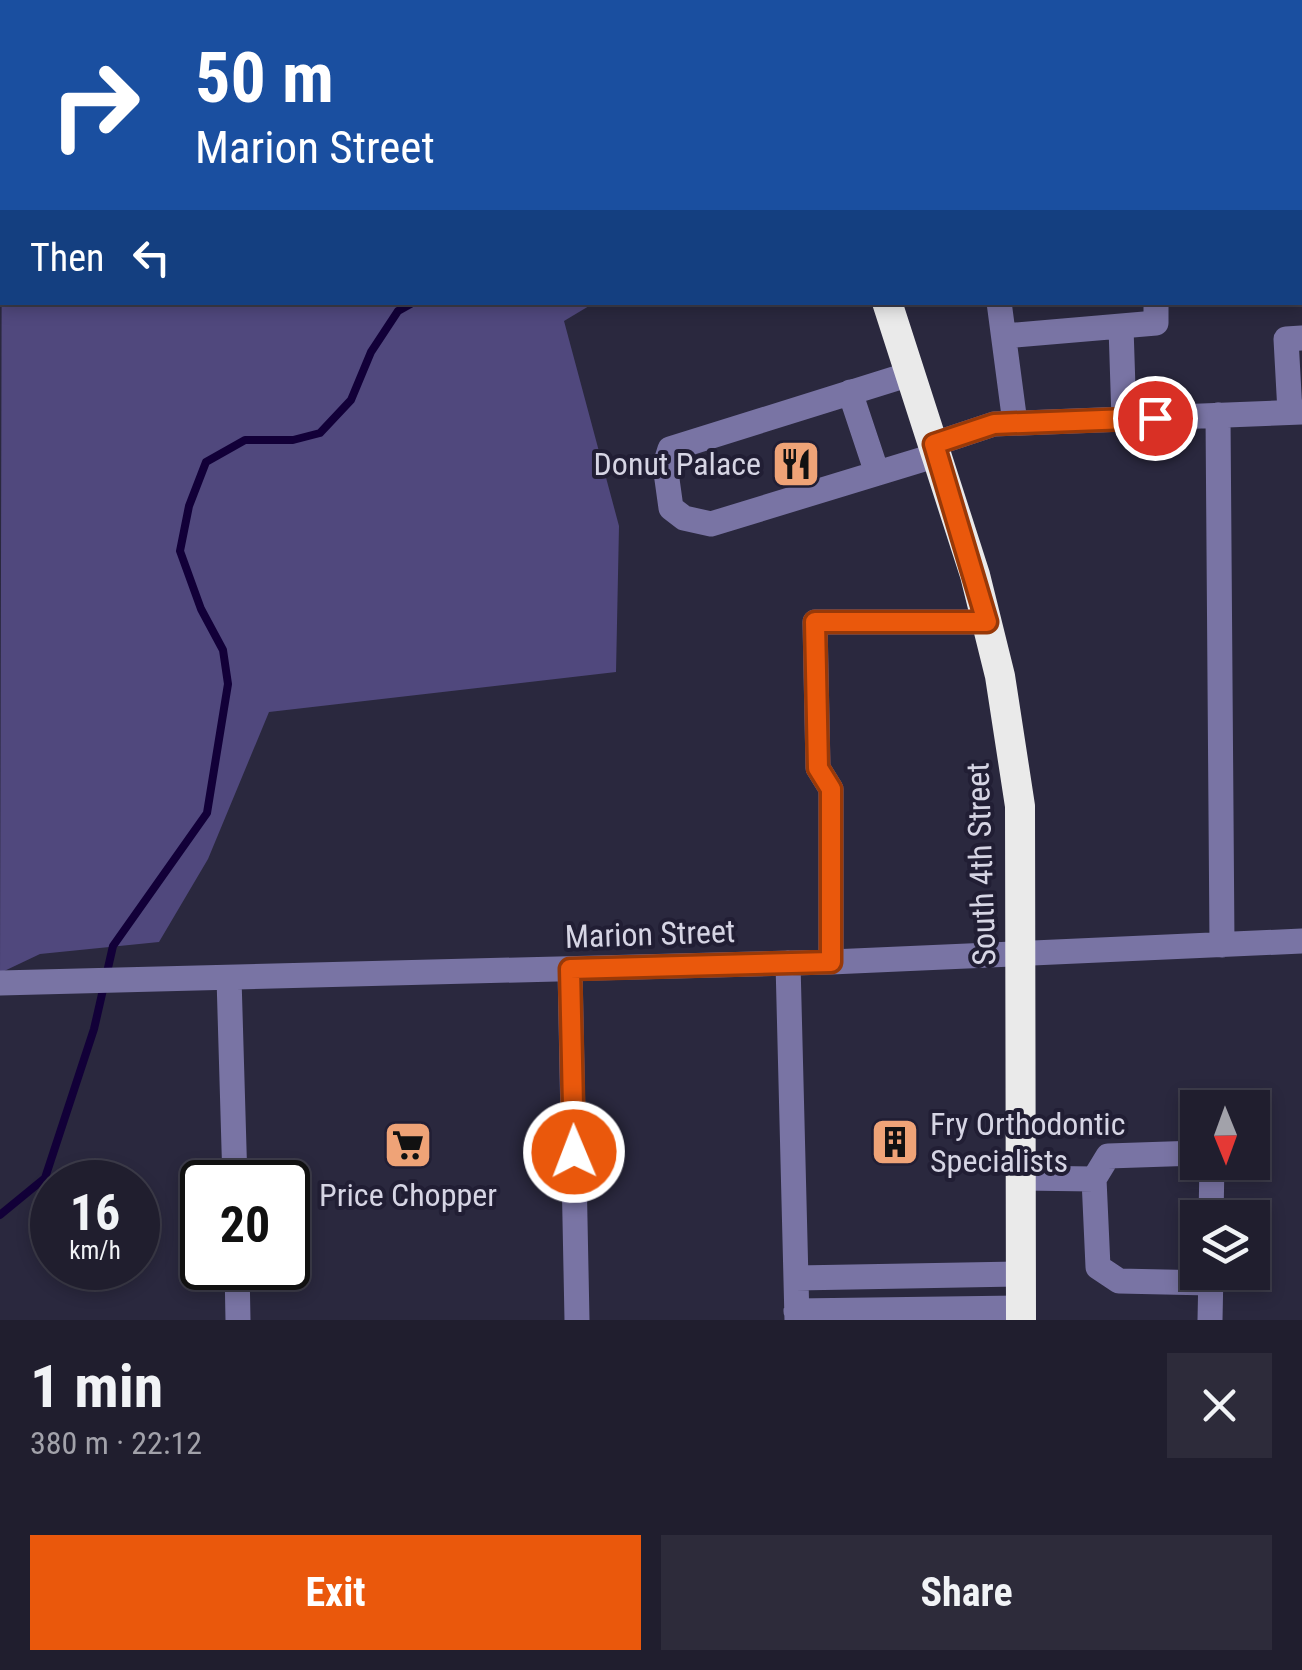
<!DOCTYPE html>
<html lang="en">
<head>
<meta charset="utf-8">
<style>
  body { margin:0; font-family:"Roboto Condensed",sans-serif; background:#2d2b3a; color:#f1f3f6; height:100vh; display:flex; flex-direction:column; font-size:38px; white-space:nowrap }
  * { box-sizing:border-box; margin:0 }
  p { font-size:32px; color:#a2a2aa }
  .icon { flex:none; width:55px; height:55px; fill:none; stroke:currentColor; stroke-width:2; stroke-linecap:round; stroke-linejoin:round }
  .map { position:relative; height:1320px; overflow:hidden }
  .drawer { display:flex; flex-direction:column; background:#201e2e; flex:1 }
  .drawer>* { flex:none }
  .top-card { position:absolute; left:0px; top:0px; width:1302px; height:305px; box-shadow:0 5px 15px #0003,0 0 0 2px #3d3c4a; background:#1a4fa0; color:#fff; overflow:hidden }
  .needle { width:65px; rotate:179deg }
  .controls { position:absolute; left:1180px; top:1090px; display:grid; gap:20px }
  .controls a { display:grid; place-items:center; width:90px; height:90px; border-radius:0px; background:#201e2e; box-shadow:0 5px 15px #0003,0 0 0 2px #3d3c4a; font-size:50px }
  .speed { position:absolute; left:30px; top:1160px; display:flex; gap:20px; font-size:50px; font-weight:700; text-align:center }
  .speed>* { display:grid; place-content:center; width:130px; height:130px; border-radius:50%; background:#201e2e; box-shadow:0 5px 15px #0003,0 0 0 2px #3d3c4a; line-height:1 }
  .speed small { font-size:25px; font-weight:400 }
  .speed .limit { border:5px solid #111; border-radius:15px; background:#fff; color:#111 }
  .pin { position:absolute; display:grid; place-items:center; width:85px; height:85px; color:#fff; margin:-42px; border:5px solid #fff; border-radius:50%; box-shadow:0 2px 10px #0007 }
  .me { position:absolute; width:110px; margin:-55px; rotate:359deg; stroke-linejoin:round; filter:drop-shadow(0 0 8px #0008) }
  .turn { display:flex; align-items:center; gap:35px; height:210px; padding:0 30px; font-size:45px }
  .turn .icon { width:130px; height:130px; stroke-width:2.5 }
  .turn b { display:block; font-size:70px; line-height:85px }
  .then { display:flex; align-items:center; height:95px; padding:0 30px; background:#0003; gap:20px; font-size:38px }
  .round { display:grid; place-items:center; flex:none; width:105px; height:105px; border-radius:0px; background:#2d2b3a }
  .overview { display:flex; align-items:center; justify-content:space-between; height:170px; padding:0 30px }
  h1 { font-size:60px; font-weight:700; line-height:75px }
  .button { display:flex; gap:20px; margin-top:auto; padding:20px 30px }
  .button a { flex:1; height:115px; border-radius:0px; background:#ea580c; color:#fff; font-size:40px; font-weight:700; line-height:115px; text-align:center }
  .button a+a { background:#2d2b3a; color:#f1f3f6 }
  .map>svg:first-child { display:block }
  .green { fill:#50487d }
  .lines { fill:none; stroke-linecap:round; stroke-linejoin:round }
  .stream { stroke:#120038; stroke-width:8 }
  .minor { stroke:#7974a4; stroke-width:25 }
  .highway { stroke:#eaeaea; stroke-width:30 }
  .route-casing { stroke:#983908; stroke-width:25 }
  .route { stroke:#ea580c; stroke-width:18 }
  .labels { text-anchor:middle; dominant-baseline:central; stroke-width:8; stroke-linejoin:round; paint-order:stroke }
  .poi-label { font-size:32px; fill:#d6d5e4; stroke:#211e34; text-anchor:end }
  .street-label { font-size:32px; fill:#d6d5e4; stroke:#211e34 }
</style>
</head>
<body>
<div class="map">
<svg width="1302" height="1320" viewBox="0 0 1302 1320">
  <rect width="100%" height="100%" fill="#2a283e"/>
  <!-- green -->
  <path class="green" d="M916,0H1302V221L1300,2Z
    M2,150V302L594,303L564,321L619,526L616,672L269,712L208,859L159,942L40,954L0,973Z"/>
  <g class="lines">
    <!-- stream -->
    <path class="stream" d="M964,2L968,0
      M0,1215L45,1178L94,1029L113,946L207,813L228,684L223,650L201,609L180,551L189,506L206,462L245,440H293L320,433L351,400L371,352L398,311L414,302"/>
    <!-- minor -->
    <path class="minor" d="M999,302L1015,423
      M1121,327L1124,419
      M1004,336L1156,323V302
      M910,374L670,449L665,465L671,508L684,518L711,524L937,455
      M850,392L877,473
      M1290,412L1286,339L1302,338
      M1218,415L1222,945
      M934,444L994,424L1302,412
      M831,962V789L818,768L815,622H987
      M788,963L797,1320
      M570,969L577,1320
      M229,978L235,1182
      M0,983L831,962L1302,941
      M1021,1178L1094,1179L1108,1156L1198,1153
      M1094,1179L1098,1267L1119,1281L1210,1283
      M1211,1218L1212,1162
      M237,1268L238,1320
      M796,1278L1021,1274
      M796,1311L1021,1308
      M1210,1320L1211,1272"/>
    <!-- highway -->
    <path class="highway" d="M791,0L792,2
      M887,302L975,575L1000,676L1020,806L1021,1320"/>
  </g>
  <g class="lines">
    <!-- route casing -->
    <g class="route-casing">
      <path id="route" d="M574,1152L570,969L831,962V789L818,768L815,622H987L934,444L994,424L1155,418"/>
    </g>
    <!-- route -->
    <use href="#route" class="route"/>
  </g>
  <!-- icons -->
  <defs>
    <g id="restaurant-square" transform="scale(2.5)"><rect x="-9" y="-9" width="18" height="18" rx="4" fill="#efa377" stroke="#211e34"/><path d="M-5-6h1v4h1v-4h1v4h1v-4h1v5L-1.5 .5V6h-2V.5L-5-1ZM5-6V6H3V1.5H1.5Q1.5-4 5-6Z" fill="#111"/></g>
    <g id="building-square" transform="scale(2.5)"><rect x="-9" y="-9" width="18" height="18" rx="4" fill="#efa377" stroke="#211e34"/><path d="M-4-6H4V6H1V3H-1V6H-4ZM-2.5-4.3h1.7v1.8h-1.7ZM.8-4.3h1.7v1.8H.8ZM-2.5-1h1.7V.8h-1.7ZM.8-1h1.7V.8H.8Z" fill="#111"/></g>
    <g id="supermarket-square" transform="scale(2.5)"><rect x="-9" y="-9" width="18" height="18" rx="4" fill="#efa377" stroke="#211e34"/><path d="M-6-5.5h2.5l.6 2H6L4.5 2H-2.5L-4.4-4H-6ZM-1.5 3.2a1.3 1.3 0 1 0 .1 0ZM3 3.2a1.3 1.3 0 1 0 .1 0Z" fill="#111"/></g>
  </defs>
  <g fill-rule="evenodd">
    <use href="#restaurant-square" x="796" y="464"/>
    <use href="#building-square" x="895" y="1142"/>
    <use href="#supermarket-square" x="408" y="1145"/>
  </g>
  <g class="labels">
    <!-- poi labels -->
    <g class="poi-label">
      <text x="761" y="464">Donut Palace</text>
      <text x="930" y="1124" text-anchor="start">Fry Orthodontic<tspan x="930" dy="37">Specialists</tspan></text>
      <text x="408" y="1195" text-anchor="middle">Price Chopper</text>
    </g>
    <!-- street labels -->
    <g class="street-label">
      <text transform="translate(981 864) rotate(-92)">South 4th Street</text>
      <text transform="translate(650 934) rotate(-2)">Marion Street</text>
    </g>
  </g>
</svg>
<div class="controls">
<a><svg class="needle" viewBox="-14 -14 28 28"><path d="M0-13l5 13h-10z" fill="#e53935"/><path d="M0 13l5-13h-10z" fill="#a2a2aa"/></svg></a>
<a><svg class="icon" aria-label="layers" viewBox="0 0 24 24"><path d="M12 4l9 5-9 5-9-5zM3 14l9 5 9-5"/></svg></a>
</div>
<div class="speed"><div>16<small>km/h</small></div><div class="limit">20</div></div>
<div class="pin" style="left:1155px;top:418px;background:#d93025"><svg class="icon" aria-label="arrive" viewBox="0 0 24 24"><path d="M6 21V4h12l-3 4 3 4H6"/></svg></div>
<svg class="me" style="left:574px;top:1152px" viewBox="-20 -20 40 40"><circle r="17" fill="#ea580c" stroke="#fff" stroke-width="3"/><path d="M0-11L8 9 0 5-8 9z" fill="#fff"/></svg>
<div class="top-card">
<div class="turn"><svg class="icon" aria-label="right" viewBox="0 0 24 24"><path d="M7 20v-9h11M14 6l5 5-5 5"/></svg><div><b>50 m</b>Marion Street</div></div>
<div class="then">Then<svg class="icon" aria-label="left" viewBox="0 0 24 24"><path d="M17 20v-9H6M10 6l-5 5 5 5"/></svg></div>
</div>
</div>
<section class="drawer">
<div class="overview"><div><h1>1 min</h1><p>380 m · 22:12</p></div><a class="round"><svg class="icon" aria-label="close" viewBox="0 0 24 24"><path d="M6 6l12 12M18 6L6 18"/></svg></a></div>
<div class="button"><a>Exit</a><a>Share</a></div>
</section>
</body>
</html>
